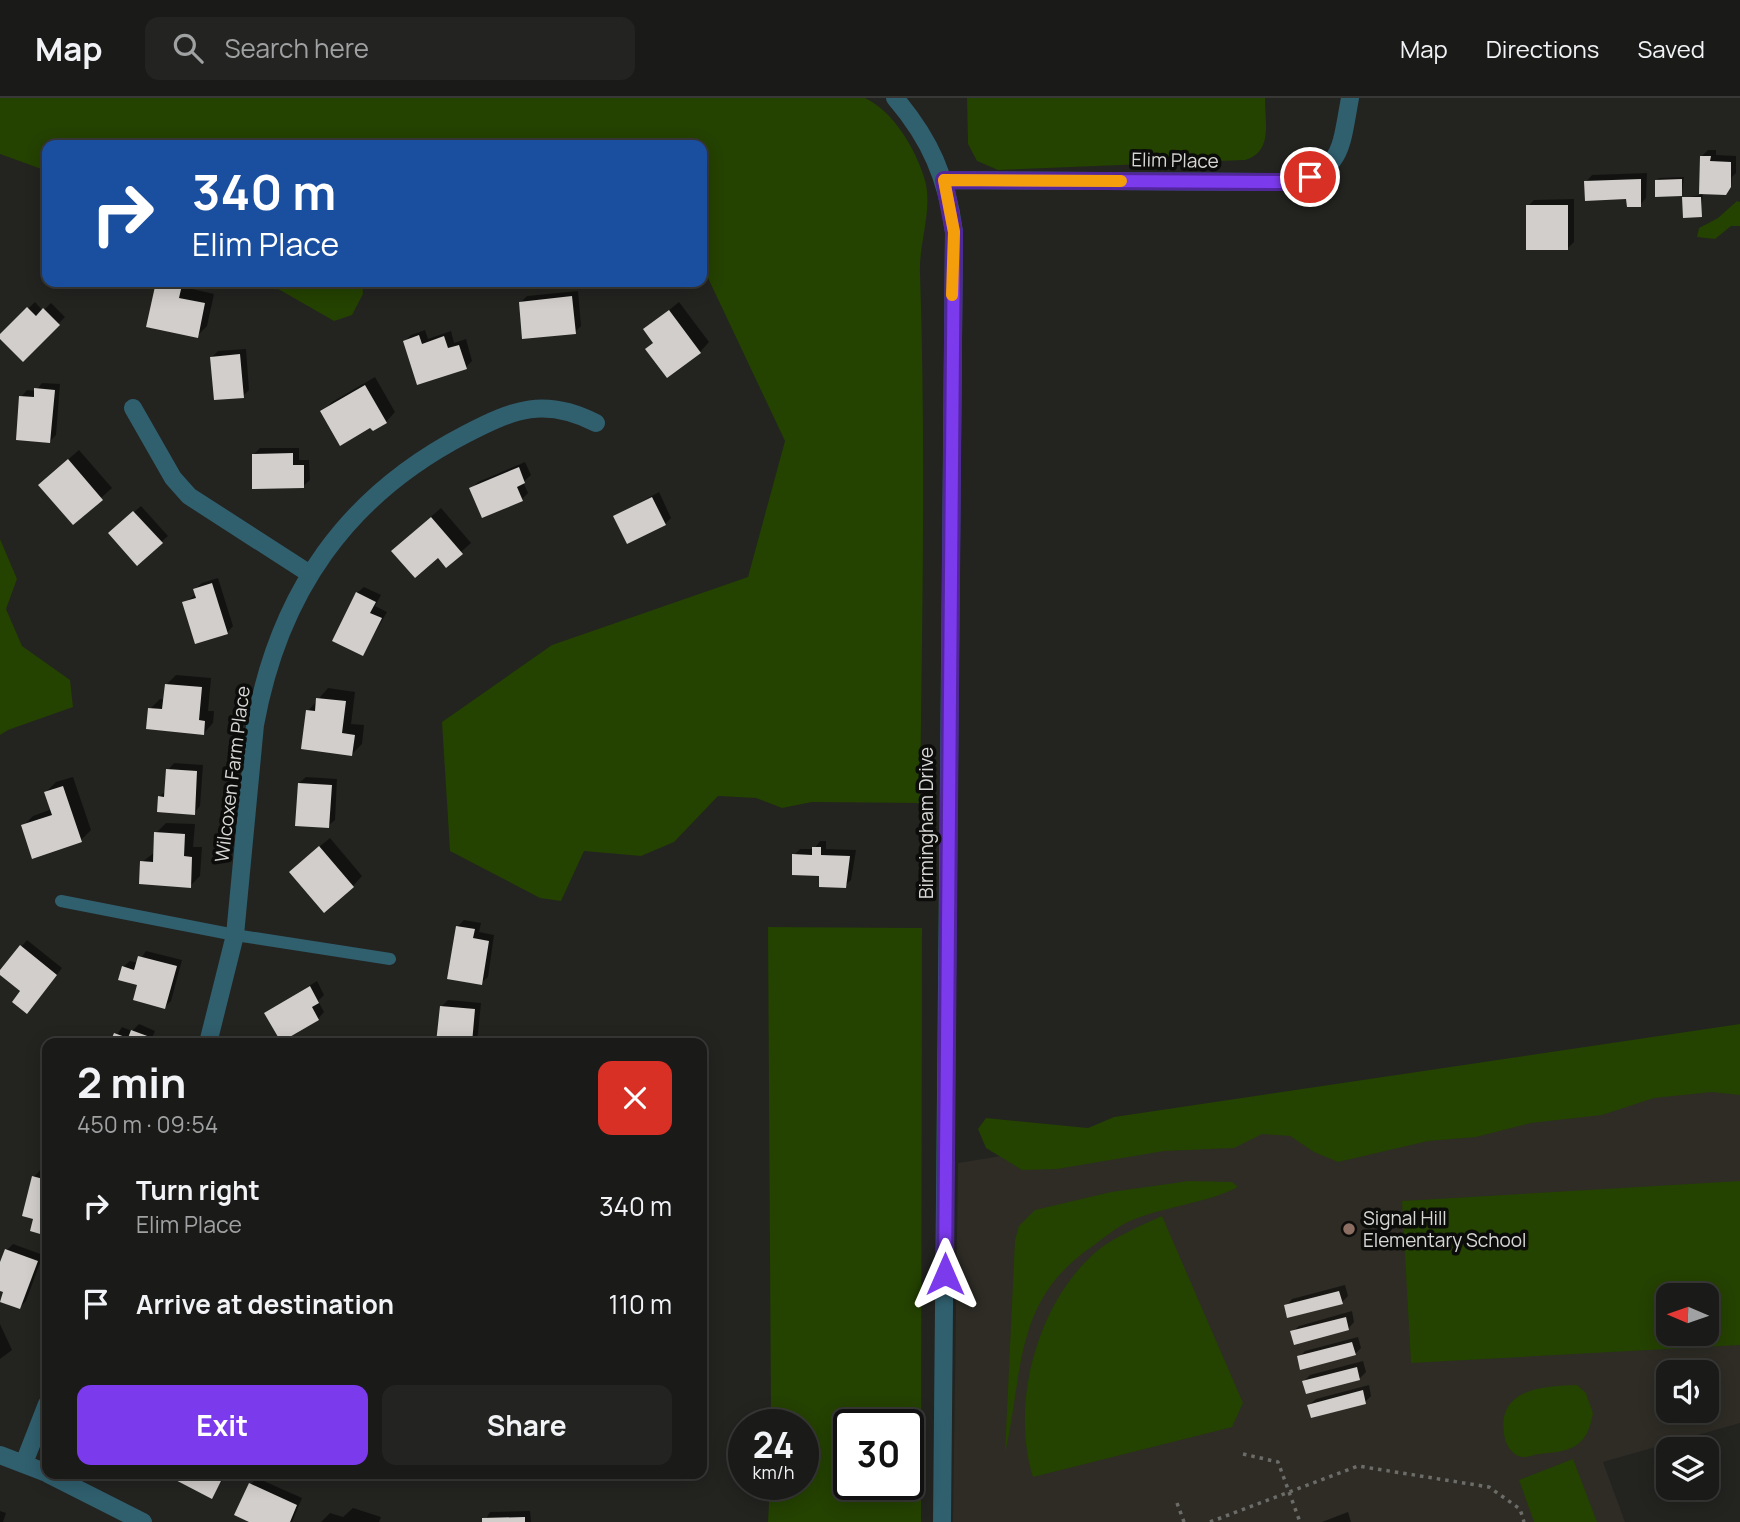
<!DOCTYPE html>
<html lang="en">
<head>
<meta charset="utf-8">
<style>
  body { margin:0; font-family:Manrope,sans-serif; background:#232321; color:#f1f3f6; height:100vh; display:flex; flex-direction:column; font-size:26px; white-space:nowrap }
  * { box-sizing:border-box; margin:0 }
  p { font-size:23px; color:#9fa1a2 }
  .icon { flex:none; width:38px; height:38px; fill:none; stroke:currentColor; stroke-width:2; stroke-linecap:round; stroke-linejoin:round }
  .map { position:relative; flex:1; overflow:hidden }
  .drawer { position:absolute; left:42px; top:940px; width:665px; height:441px; display:flex; flex-direction:column; background:#1a1a18; border-radius:14px; box-shadow:0 4px 18px #0003,0 0 0 2px #383837 }
  .drawer>* { flex:none }
  .guide { position:absolute; left:42px; top:42px; width:665px; height:147px; border-radius:14px; box-shadow:0 4px 18px #0003,0 0 0 2px #383837; background:#1a4fa0; color:#fff; overflow:hidden }
  .needle { width:46px; rotate:272deg }
  .tools { position:absolute; left:1656px; top:1185px; display:grid; gap:14px }
  .tools a { display:grid; place-items:center; width:63px; height:63px; border-radius:14px; background:#1a1a18; box-shadow:0 4px 18px #0003,0 0 0 2px #383837; font-size:35px }
  .speed { position:absolute; left:728px; top:1311px; display:flex; gap:14px; font-size:35px; font-weight:700; text-align:center }
  .speed>* { display:grid; place-content:center; width:91px; height:91px; border-radius:50%; background:#1a1a18; box-shadow:0 4px 18px #0003,0 0 0 2px #383837; line-height:1 }
  .speed small { font-size:18px; font-weight:400 }
  .speed .limit { border:4px solid #111; border-radius:10px; background:#fff; color:#111 }
  .pin { position:absolute; display:grid; place-items:center; width:60px; height:60px; color:#fff; margin:-30px; border:4px solid #fff; border-radius:50%; box-shadow:0 2px 7px #0007 }
  .me { position:absolute; width:77px; margin:-38px; rotate:0deg; stroke-linejoin:round; filter:drop-shadow(0 0 5px #0008) }
  .turn { display:flex; align-items:center; gap:24px; height:147px; padding:0 35px; font-size:32px }
  .turn .icon { width:91px; height:91px; stroke-width:2.5 }
  .turn b { display:block; font-size:49px; line-height:60px }
  .round { display:grid; place-items:center; flex:none; width:74px; height:74px; border-radius:14px; background:#232321 }
  .headline { display:flex; align-items:center; justify-content:space-between; height:119px; padding:0 35px }
  h1 { font-size:42px; font-weight:700; line-height:52px }
  .primary-button { display:flex; gap:14px; margin-top:auto; padding:14px 35px }
  .primary-button a { flex:1; height:80px; border-radius:14px; background:#7c3aed; color:#fff; font-size:28px; font-weight:700; line-height:80px; text-align:center }
  .primary-button a+a { background:#232321; color:#f1f3f6 }
  ul { padding:0; list-style:none }
  li { display:flex; align-items:center; gap:21px; height:98px; padding:0 35px }
  li div { flex:1 }
  li b { display:block; font-size:26px }
  li em { font-style:normal }
  header { display:flex; align-items:center; gap:42px; box-sizing:border-box; height:98px; padding:0 35px; background:#1a1a18; border-bottom:2px solid #383837 }
  header strong { font-size:33px }
  nav { display:flex; gap:38px; margin-inline-start:auto; font-size:24px }
  .search { width:490px; height:63px; background:#232321; display:flex; align-items:center; gap:18px; box-sizing:border-box; padding:0 24px; border-radius:14px; color:#9fa1a2; font-size:26px }
  .map>svg:first-child { display:block }
  .built { fill:#2e2c25; fill-rule:evenodd }
  .green { fill:#244200; fill-rule:evenodd }
  .shadow { fill:#0007 }
  .building { fill:#d1cecb }
  .lines { fill:none; stroke-linecap:round; stroke-linejoin:round }
  .path { stroke:#6c6c69; stroke-width:3.5; stroke-dasharray:3.5 5; stroke-linecap:butt }
  .lane { stroke:#305f6e; stroke-width:12 }
  .street { stroke:#305f6e; stroke-width:18 }
  .route-casing { stroke:#51269a; stroke-width:18 }
  .route { stroke:#7c3aed; stroke-width:12 }
  .slow { stroke:#f59e0b; stroke-width:12 }
  .education-dot { fill:#8d6e63; stroke:#0c0c0b; stroke-width:2.5 }
  .labels { text-anchor:middle; dominant-baseline:central; stroke-width:7; stroke-linejoin:round; paint-order:stroke }
  .street-label { font-size:19px; fill:#d7d7d5; stroke:#0c0c0b }
  .poi-label { font-size:19px; fill:#d7d7d5; stroke:#0c0c0b; text-anchor:start }
</style>
</head>
<body>
<header>
<strong>Map</strong>
<div class="search"><svg class="icon" aria-label="search" viewBox="0 0 24 24"><circle cx="10" cy="10" r="6"/><path d="M15 15l6 6"/></svg>Search here</div>
<nav><a>Map</a><a>Directions</a><a>Saved</a></nav>
</header>
<div class="map">
<svg width="1740" height="1424" viewBox="0 0 1740 1424">
  <rect width="100%" height="100%" fill="#232320"/>
  <!-- built -->
  <path class="built" d="M1740,937V1325L1603,1364L1625,1424H953L958,1065ZM1668,1197H1706V1236H1668ZM1668,1274H1706V1312H1668Z"/>
  <!-- green -->
  <path class="green" d="M0,0H865C893,13 915,50 924,79C934,109 919,143 920,174C926,351 922,528 920,705L812,704L782,710L756,700L718,698L674,744L641,758L584,753L561,803L540,800L450,753L442,624L552,547L748,479L785,343L708,180L702,179V47H47V73L0,56Z
    M967,0H1265C1265,25 1273,54 1245,62L998,72L977,63L968,46Z
    M1737,103L1740,104V128H1731L1715,141L1697,139L1699,130L1718,120Z
    M266,184H362L363,196L352,217L334,223Z
    M0,441L17,481L6,511L22,548L70,582L73,609L8,632L0,637Z
    M768,829L922,830L921,1424H768L770,1386H803V1326H771ZM849,1326H908V1386H849Z
    M1740,926V997L1712,994L1654,1000L1602,1017L1531,1025L1476,1039L1428,1043L1338,1064L1314,1054L1290,1038L1262,1036L1234,1050L1164,1053L1057,1071L1022,1072L986,1050L978,1031L986,1020L1088,1030L1114,1019Z
    M1189,1083L1232,1084L1238,1089C1204,1106 1165,1108 1130,1123C1116,1129 1103,1141 1090,1150C1013,1204 1024,1273 1005,1355L1015,1142L1019,1128L1035,1112L1111,1094Z
    M1740,1083V1247L1411,1265L1402,1103ZM1668,1197H1706V1236H1668Z
    M1162,1118L1243,1305L1232,1329L1033,1379C1010,1306 1037,1204 1097,1153C1116,1138 1140,1128 1162,1118Z
    M1577,1287L1586,1295L1593,1315C1587,1351 1570,1353 1539,1356C1532,1357 1525,1361 1518,1358C1510,1354 1505,1345 1504,1336C1497,1290 1544,1288 1577,1287Z
    M1573,1361L1597,1424H1534L1519,1382Z"/>
  <!-- shadow -->
  <path class="shadow" d="M1708,52H1716V57L1736,58V75L1732,79L1731,89L1725,95L1703,94L1701,117L1684,100L1700,97L1702,58Z
    M1647,75L1646,100L1640,107L1586,84L1592,77Z
    M1684,79L1682,96L1656,83L1659,80Z
    M1574,101V144L1568,150L1528,108L1534,102Z
    M81,184H95L82,188Z
    M158,184H190L188,190L214,196L207,228L197,238L148,228Z
    M578,193L581,228L575,234L521,204L527,198Z
    M35,204L43,213L51,205L65,219L23,261L0,238Z
    M679,204L709,244L700,254L655,244L646,231Z
    M425,232L428,241L451,233L454,245L466,241L472,263L466,269L405,243L411,237Z
    M246,251L249,292L243,298L211,260L218,253Z
    M375,279L395,314L386,324L322,314L332,304Z
    M42,285L60,286L56,337L50,343L21,299L27,292L36,293Z
    M260,350H299V362H309L310,382L303,388L253,357Z
    M79,352L112,390L73,425L50,377Z
    M525,364L531,377L523,384L528,395L522,401L471,391L478,384Z
    M659,394L671,420L665,426L615,418Z
    M141,408L168,438L161,444L117,429Z
    M441,410L471,445L446,467L438,458L403,443Z
    M218,480L233,528L227,535L184,505L197,496L195,491L202,485Z
    M364,489L381,497L375,508L387,514L363,556L357,495Z
    M176,577L211,580L208,613H214L213,625L204,635L150,611L160,601L165,602L166,587Z
    M328,590L355,594L351,626L364,627L362,646L352,656L308,613Z
    M174,665L203,667L200,708L194,715L159,699L167,692L168,672Z
    M73,679L91,732L81,742L23,728L33,718L52,711L46,694L56,684Z
    M306,679L337,681L335,722L328,728L299,685Z
    M166,725L195,726L193,749H202L200,778L190,788L142,764L155,754L156,735Z
    M330,740L362,778L353,788L301,764Z
    M820,743H826V751L856,752L851,782L845,788L794,757L800,751H814Z
    M464,822L481,825L479,834L494,837L488,879L481,885L458,828Z
    M27,842L62,870L33,908L23,893L21,849Z
    M146,853L182,862L171,903L165,909L123,869L130,863L138,865Z
    M317,883L324,897L318,903L324,914L318,921L266,915Z
    M448,902L481,905L477,945H438L442,908Z
    M139,926L155,933L150,945H112L122,929L132,933Z
    M40,1072L47,1074V1136L32,1132L35,1120L34,1079Z
    M13,1146L43,1157L26,1203L20,1209L0,1191V1169L7,1152Z
    M1345,1187L1348,1198L1342,1204L1286,1208L1292,1201Z
    M1352,1213L1354,1224L1348,1231L1292,1234L1299,1228Z
    M0,1226L12,1252L0,1261Z
    M1358,1239L1361,1250L1355,1256L1299,1259L1305,1253Z
    M1363,1263L1366,1274L1360,1280L1304,1283L1310,1277Z
    M1369,1287L1371,1298L1365,1304L1309,1307L1316,1301Z
    M169,1376H224L226,1377L212,1398Z
    M257,1380L302,1400L292,1424H253L237,1417L251,1386Z
    M353,1410L381,1419L379,1424H321L330,1415L343,1419Z
    M0,1413L6,1415L3,1424H0Z
    M530,1413L531,1424H484L490,1414Z
    M1348,1414L1351,1424H1322Z"/>
  <!-- building -->
  <path class="building" d="M1700,58H1711L1710,63L1731,64V89L1726,97L1699,96Z
    M1641,81V109H1627L1626,101L1585,103L1584,83Z
    M1682,81V98L1655,99V82Z
    M1682,99H1701L1702,119L1683,120Z
    M1526,107H1568V152H1526Z
    M156,184L182,187L179,200L205,205L198,240L146,229Z
    M572,198L576,236L522,241L519,204Z
    M27,209L36,218L43,210L60,227L23,264L0,241V236Z
    M669,212L701,255L667,280L645,251L653,245L643,231Z
    M419,237L422,246L444,238L448,250L459,247L467,271L417,287L403,243Z
    M240,256L244,300L214,302L210,259Z
    M365,287L387,325L373,333L370,330L340,348L320,313Z
    M34,290L55,292L50,345L16,342L19,298L34,299Z
    M293,355V367H304V390L252,391V356Z
    M68,361L103,402L73,427L38,387Z
    M519,369L525,385L517,389L523,403L482,420L469,390Z
    M652,399L666,427L627,446L613,418Z
    M133,413L163,445L137,468L108,435Z
    M431,419L463,456L446,470L438,460L415,480L391,453Z
    M212,485L228,536L195,546L182,504L196,500L193,491Z
    M356,494L376,504L370,515L382,520L363,558L332,543Z
    M165,586L202,589L199,622L205,623L204,637L146,631L148,610L162,611Z
    M316,600L346,603L342,635L355,637L352,658L301,651L306,612L315,613Z
    M166,671L197,673L195,717L157,714L158,698L164,699Z
    M298,685L332,687L329,730L295,728Z
    M63,688L82,744L32,761L21,727L52,717L44,694Z
    M154,734L185,736L184,758L192,759L191,790L139,786L140,763L153,764Z
    M319,748L354,789L324,815L289,774Z
    M812,749H821V757L850,758L846,790L819,789V778L792,777V756L812,757Z
    M456,828L475,831L473,840L489,843L482,887L447,881Z
    M20,847L57,877L27,916L12,904L20,893L0,877V872Z
    M138,858L177,868L165,911L133,902L137,887L118,882L122,868L134,872Z
    M310,888L319,905L312,909L319,922L281,944L264,915Z
    M440,908L475,911L472,945H436Z
    M131,932L150,939L147,945H110L114,935L128,940Z
    M32,1078L47,1082V1138L30,1133L33,1121L22,1118Z
    M5,1151L38,1163L20,1211L0,1204L3,1194L0,1193V1164Z
    M1339,1193L1343,1206L1287,1220L1284,1207Z
    M1346,1219L1349,1232L1294,1247L1290,1233Z
    M1352,1244L1356,1257L1300,1272L1297,1258Z
    M1357,1269L1360,1282L1306,1296L1302,1283Z
    M1363,1292L1366,1306L1311,1320L1307,1307Z
    M164,1376H215L213,1379L221,1383L212,1401Z
    M249,1385L297,1407L290,1424H249L234,1417Z
    M525,1419V1424H482V1420Z"/>
  <g class="lines">
    <!-- path -->
    <path class="path" d="M1243,1356L1278,1364L1300,1424
      M1177,1405L1184,1424
      M1210,1424L1358,1368L1489,1389L1520,1411L1524,1424"/>
    <!-- lane -->
    <path class="lane" d="M61,803L235,837L390,861"/>
    <!-- street -->
    <path class="street" d="M895,0C930,41 947,80 954,134L942,1424
      M944,82L1283,84C1343,74 1340,54 1350,0
      M133,310L173,380L189,398L310,476
      M208,945L235,837L255,627C279,495 346,398 466,336C514,311 545,299 596,325
      M0,1357L47,1375
      M24,1365L47,1306
      M48,1376L143,1424"/>
  </g>
  <g class="lines">
    <!-- route casing -->
    <g class="route-casing">
      <path id="route" d="M945,1176L954,134L944,82L1283,84L1310,79"/>
    </g>
    <!-- route -->
    <use href="#route" class="route"/>
    <!-- slow -->
    <path class="slow" d="M952,197L954,134L944,82L1121,83"/>
  </g>
  <!-- markers -->
  <circle class="education-dot" cx="1349" cy="1131" r="7"/>
  <g class="labels">
    <!-- street labels -->
    <g class="street-label">
      <text transform="translate(1175 62) rotate(1)">Elim Place</text>
      <text transform="translate(232 676) rotate(-83)">Wilcoxen Farm Place</text>
      <text transform="translate(926 725) rotate(-90)">Birmingham Drive</text>
    </g>
    <!-- poi labels -->
    <g class="poi-label">
      <text x="1363" y="1120">Signal Hill<tspan x="1363" dy="22">Elementary School</tspan></text>
    </g>
  </g>
</svg>
<div class="tools">
<a><svg class="needle" viewBox="-14 -14 28 28"><path d="M0-13l5 13h-10z" fill="#e53935"/><path d="M0 13l5-13h-10z" fill="#9fa1a2"/></svg></a>
<a><svg class="icon" aria-label="sound" viewBox="0 0 24 24"><path d="M4 9h4l5-4v14l-5-4H4zM17 9q2 3 0 6"/></svg></a>
<a><svg class="icon" aria-label="layers" viewBox="0 0 24 24"><path d="M12 4l9 5-9 5-9-5zM3 14l9 5 9-5"/></svg></a>
</div>
<div class="speed"><div>24<small>km/h</small></div><div class="limit">30</div></div>
<div class="pin" style="left:1310px;top:79px;background:#d93025"><svg class="icon" aria-label="arrive" viewBox="0 0 24 24"><path d="M6 21V4h12l-3 4 3 4H6"/></svg></div>
<svg class="me" style="left:945px;top:1176px" viewBox="-20 -20 40 40"><path d="M0-17L14 15 0 8-14 15z" fill="#7c3aed" stroke="#fff" stroke-width="4"/></svg>
<div class="guide">
<div class="turn"><svg class="icon" aria-label="right" viewBox="0 0 24 24"><path d="M7 20v-9h11M14 6l5 5-5 5"/></svg><div><b>340 m</b>Elim Place</div></div>
</div>
<section class="drawer">
<div class="headline"><div><h1>2 min</h1><p>450 m · 09:54</p></div><a class="round" style="background:#d93025;color:#fff"><svg class="icon" aria-label="close" viewBox="0 0 24 24"><path d="M6 6l12 12M18 6L6 18"/></svg></a></div>
<ul>
<li><svg class="icon" aria-label="right" viewBox="0 0 24 24"><path d="M7 20v-9h11M14 6l5 5-5 5"/></svg><div><b>Turn right</b><p>Elim Place</p></div><em>340 m</em></li>
<li><svg class="icon" aria-label="arrive" viewBox="0 0 24 24"><path d="M6 21V4h12l-3 4 3 4H6"/></svg><div><b>Arrive at destination</b></div><em>110 m</em></li>
</ul>
<div class="primary-button"><a>Exit</a><a>Share</a></div>
</section>
</div>
</body>
</html>
